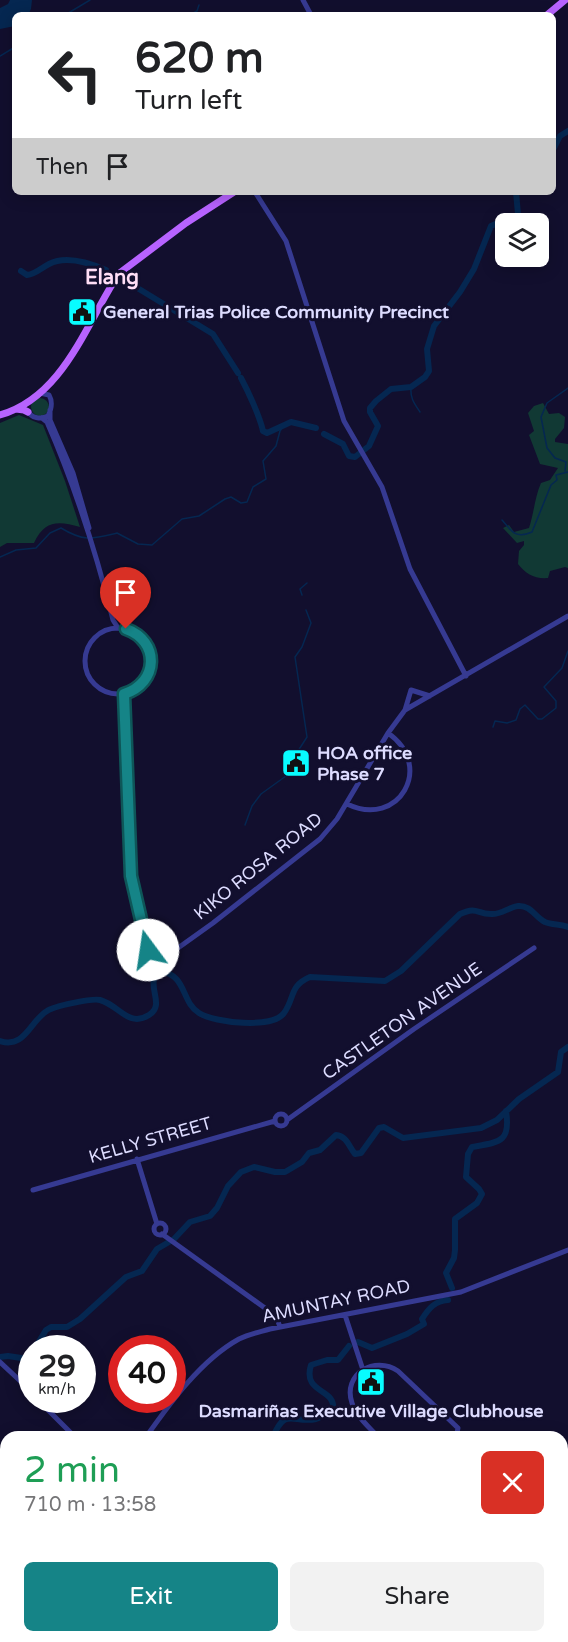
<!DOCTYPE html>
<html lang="en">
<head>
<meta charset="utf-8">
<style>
  body { margin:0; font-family:"Varela Round",sans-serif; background:#f2f2f2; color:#202124; height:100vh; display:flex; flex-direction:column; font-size:22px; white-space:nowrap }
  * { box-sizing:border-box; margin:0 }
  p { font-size:20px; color:#757577 }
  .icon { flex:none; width:33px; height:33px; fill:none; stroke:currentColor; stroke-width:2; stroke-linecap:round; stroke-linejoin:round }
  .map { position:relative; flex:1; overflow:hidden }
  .drawer { position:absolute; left:0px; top:1431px; width:568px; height:212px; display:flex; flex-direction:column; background:#fff; border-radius:18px 18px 0 0; box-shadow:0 3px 15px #0003 }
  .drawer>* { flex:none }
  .top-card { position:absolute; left:12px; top:12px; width:544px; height:183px; border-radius:9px; box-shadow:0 3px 15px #0003; background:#fff; color:#202124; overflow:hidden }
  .buttons { position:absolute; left:495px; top:213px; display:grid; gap:12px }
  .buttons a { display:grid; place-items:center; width:54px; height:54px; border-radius:9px; background:#fff; box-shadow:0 3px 15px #0003; font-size:30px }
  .speed { position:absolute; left:18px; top:1335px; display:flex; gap:12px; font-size:30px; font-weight:700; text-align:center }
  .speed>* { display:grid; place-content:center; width:78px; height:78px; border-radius:50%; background:#fff; box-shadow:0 3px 15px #0003; line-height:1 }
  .speed small { font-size:15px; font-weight:400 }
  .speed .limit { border:9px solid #d22; background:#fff; color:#111 }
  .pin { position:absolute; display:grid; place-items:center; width:51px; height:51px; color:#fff; margin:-62px -26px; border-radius:50% 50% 50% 0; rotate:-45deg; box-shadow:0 0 6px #0007 }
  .pin .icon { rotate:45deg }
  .me { position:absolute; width:66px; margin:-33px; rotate:346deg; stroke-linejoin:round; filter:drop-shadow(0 0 4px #0008) }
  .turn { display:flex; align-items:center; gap:21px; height:126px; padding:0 24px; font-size:27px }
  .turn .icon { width:78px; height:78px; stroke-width:2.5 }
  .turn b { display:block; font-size:42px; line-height:51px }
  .then { display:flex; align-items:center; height:57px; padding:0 24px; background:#0003; gap:12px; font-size:22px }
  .round { display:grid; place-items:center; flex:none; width:63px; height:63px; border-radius:9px; background:#f2f2f2 }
  .headline { display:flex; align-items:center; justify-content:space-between; height:102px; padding:0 24px }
  h1 { font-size:36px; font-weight:600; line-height:45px; color:#1e9e55 }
  .cta { display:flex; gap:12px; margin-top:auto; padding:12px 24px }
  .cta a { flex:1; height:69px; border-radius:9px; background:#158487; color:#fff; font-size:24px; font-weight:600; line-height:69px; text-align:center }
  .cta a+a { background:#f2f2f2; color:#202124 }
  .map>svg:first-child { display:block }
  .green { fill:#113934 }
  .water { fill:#052751 }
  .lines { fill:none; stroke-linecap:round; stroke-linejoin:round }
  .stream { stroke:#052751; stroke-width:1.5 }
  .river { stroke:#052751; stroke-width:6 }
  .minor-tunnel { stroke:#302e4d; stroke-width:5; stroke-dasharray:5 2.5; stroke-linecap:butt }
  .minor { stroke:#363a92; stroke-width:5 }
  .major { stroke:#b763ff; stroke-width:7 }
  .route-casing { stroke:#0e5658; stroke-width:15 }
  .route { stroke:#158487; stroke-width:10 }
  .labels { text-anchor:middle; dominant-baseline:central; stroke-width:6; stroke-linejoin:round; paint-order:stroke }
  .poi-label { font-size:18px; font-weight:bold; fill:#dddcff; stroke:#120f2e; text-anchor:start }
  .street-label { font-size:18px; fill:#dddcff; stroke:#120f2e }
  .neighbourhood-label { font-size:20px; font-weight:bold; fill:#ffdef6; stroke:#120f2e }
</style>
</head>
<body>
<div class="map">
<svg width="568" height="1642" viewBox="0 0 568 1642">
  <rect width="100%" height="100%" fill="#120f2e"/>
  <!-- green -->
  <path class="green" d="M31 407a9 9 0 1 1 18 0a9 9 0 1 1-18 0Z
    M543,403L549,414L559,413L565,417L564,428L555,439V442L568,444V568L565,567L550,571L548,578C534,579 526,574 518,564L519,551L524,545V541L517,543L503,528L509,525L514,532L529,528C534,513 535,496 541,483L550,480L558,468L540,464L529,435L534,431L528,413L534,406Z
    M19,415L43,425L65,481L80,527C58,521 45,520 34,543H7L0,547V423Z"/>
  <!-- water -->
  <path class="water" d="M10,0H32L31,9L28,15H15V26L0,29V8L8,4Z"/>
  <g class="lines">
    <!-- stream -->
    <path class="stream" d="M65,15L90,0
      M190,15L197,11L199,5
      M0,56L15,47
      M411,387C410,398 414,403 420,412
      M565,471L566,462L555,458L547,448L541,417L547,403L568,388
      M502,520C512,532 516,539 532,532L551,485L557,480L556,475L568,472
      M0,557L16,550L36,548L50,533L61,528C84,542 92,539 117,533L138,544L152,545L182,519L199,516L225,499L231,497L241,503L247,502L253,487L266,479L263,461L276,446L280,431L284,425
      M302,595L300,589L307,583
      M493,727L495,721L507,723L516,720L520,709L525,705L538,719H542L556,708V701L544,687L562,668L568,651
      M245,825L252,806L261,794L286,776L289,765L307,737L295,657L302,647L311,623L306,610"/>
    <!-- river -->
    <path class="river" d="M554,148L560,136L568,131
      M21,271L27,275C36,274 41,268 49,264C66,255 90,263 106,270
      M121,278L213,334L238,373
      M241,378C248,391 260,417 263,431L267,433L291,422L316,428
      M324,434L343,444L349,456L355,457L369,446L378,426L370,412V408L376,401L391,389L411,387L425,377L429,371L427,349L434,326L460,292L474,269L491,226L518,214L516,192
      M0,1041C25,1049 30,1021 47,1011C54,1006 93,998 100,1000C119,1005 128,1028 149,1015C167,1004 143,984 160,971C187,975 181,1002 199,1013C215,1023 273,1029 284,1013C295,998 289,986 310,977L385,981L401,971L460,914C478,906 476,914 491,914C501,915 509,907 518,906C531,905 535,917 545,922C552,925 561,924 568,927
      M452,1288L446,1273L454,1258L455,1250V1219L477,1203L482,1194L479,1189L466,1177L468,1154L472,1147C500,1142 511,1142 506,1111
      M358,1342L372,1348L407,1334L424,1324L422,1319C429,1308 435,1301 448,1300
      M35,1348L46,1330L51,1327H67L80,1319L126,1277L142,1271L157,1249L174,1239L190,1222L210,1216L217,1208L228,1186L241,1172L254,1167L275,1172H285L302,1162L309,1153L320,1150L336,1135C347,1136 349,1147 355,1154L361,1153L379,1128L384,1127L403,1138L481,1128L497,1120L519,1099L558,1072L561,1052L568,1047
      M0,1357L8,1356L28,1359L32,1354
      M273,1437C286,1406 293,1424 316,1419C322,1417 327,1412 333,1409C336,1388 302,1394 311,1365L327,1360H338L349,1346
      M562,1500L568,1501
      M138,1636L140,1642
      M408,1636L415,1642"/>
    <!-- minor-tunnel -->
    <path class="minor-tunnel" d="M562,1610L568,1608"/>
    <!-- minor -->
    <path class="minor" d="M303,0L311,15
      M255,192L286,241L344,421L382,487L410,569L466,676
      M50,410V420L73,473L89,528
      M28,411C31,418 41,420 48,416C52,408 53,402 49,395L40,393
      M42,418L47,422C75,486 96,552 113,620L118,628
      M85 661a33 33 0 1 1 66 0a33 33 0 1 1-66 0Z
      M125,694L130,863L132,887L148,950L171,953L213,923L320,839L337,819L388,733L405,710L568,616
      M405,710L411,690L430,696
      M347,804C399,829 435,766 388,733
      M275 1120a6 6 0 1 1 12 0a6 6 0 1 1-12 0Z
      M287,1120L414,1029L534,948
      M137,1159L157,1224
      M33,1190L275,1121
      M154 1229a6 6 0 1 1 12 0a6 6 0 1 1-12 0Z
      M162,1234L276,1316L280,1327
      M345,1315L363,1370
      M0,1362L32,1392
      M38,1400L75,1437
      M146,1437C170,1403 201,1360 239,1339C249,1334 260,1332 270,1329L461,1292L568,1250
      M378,1437C369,1427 356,1416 352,1403C342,1374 375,1355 398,1371L458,1428L457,1433L452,1437
      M472,1636L480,1642"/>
    <!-- major -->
    <path class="major" d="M547,15L565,0
      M16,409L24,410L28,412
      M0,415C60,398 83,332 113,283V278L186,223L234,192
      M562,1583L568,1576
      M521,1642L525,1636"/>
  </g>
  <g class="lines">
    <!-- route casing -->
    <g class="route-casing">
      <path id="route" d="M126,629C160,641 159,683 124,694L131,876L148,950"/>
    </g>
    <!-- route -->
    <use href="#route" class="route"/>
  </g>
  <!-- icons -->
  <defs>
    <g id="civic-square" transform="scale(1.5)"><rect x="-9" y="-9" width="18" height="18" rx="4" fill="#08fcff" stroke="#120f2e"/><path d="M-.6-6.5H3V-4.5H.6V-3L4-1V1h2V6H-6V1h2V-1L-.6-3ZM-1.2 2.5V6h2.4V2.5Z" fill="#111"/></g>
  </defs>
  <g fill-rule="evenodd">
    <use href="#civic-square" x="82" y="312"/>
    <use href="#civic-square" x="296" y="763"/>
    <use href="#civic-square" x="371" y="1382"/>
  </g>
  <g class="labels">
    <!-- poi labels -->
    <g class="poi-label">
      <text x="103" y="312">General Trias Police Community Precinct</text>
      <text x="317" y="753">HOA office<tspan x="317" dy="21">Phase 7</tspan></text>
      <text x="371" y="1411" text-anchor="middle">Dasmariñas Executive Village Clubhouse</text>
    </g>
    <!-- street labels -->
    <g class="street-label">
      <text transform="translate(258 866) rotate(-39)">KIKO ROSA ROAD</text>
      <text transform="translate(402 1021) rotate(-35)">CASTLETON AVENUE</text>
      <text transform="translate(150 1140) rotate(-16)">KELLY STREET</text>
      <text transform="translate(336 1301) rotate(-12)">AMUNTAY ROAD</text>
    </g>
    <!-- neighbourhood labels -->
    <g class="neighbourhood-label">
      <text x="112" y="278">Elang</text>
    </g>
  </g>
</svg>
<div class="buttons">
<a><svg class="icon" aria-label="layers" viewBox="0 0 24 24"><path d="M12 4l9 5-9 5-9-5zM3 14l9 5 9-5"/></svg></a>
</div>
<div class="speed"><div>29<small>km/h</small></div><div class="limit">40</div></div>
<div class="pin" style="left:126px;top:629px;background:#d93025"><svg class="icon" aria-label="arrive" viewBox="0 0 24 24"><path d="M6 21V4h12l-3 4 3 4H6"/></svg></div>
<svg class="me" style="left:148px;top:950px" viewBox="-20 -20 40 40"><circle r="19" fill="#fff"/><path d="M0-13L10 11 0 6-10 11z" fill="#158487"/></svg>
<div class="top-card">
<div class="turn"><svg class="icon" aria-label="left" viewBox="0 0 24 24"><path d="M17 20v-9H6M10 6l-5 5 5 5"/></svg><div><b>620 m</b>Turn left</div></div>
<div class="then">Then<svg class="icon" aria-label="arrive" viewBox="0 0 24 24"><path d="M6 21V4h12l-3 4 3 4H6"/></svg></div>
</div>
<section class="drawer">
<div class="headline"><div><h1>2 min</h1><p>710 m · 13:58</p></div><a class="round" style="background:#d93025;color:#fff"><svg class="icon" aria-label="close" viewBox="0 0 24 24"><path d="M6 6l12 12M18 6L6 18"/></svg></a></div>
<div class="cta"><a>Exit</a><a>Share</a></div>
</section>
</div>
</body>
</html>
